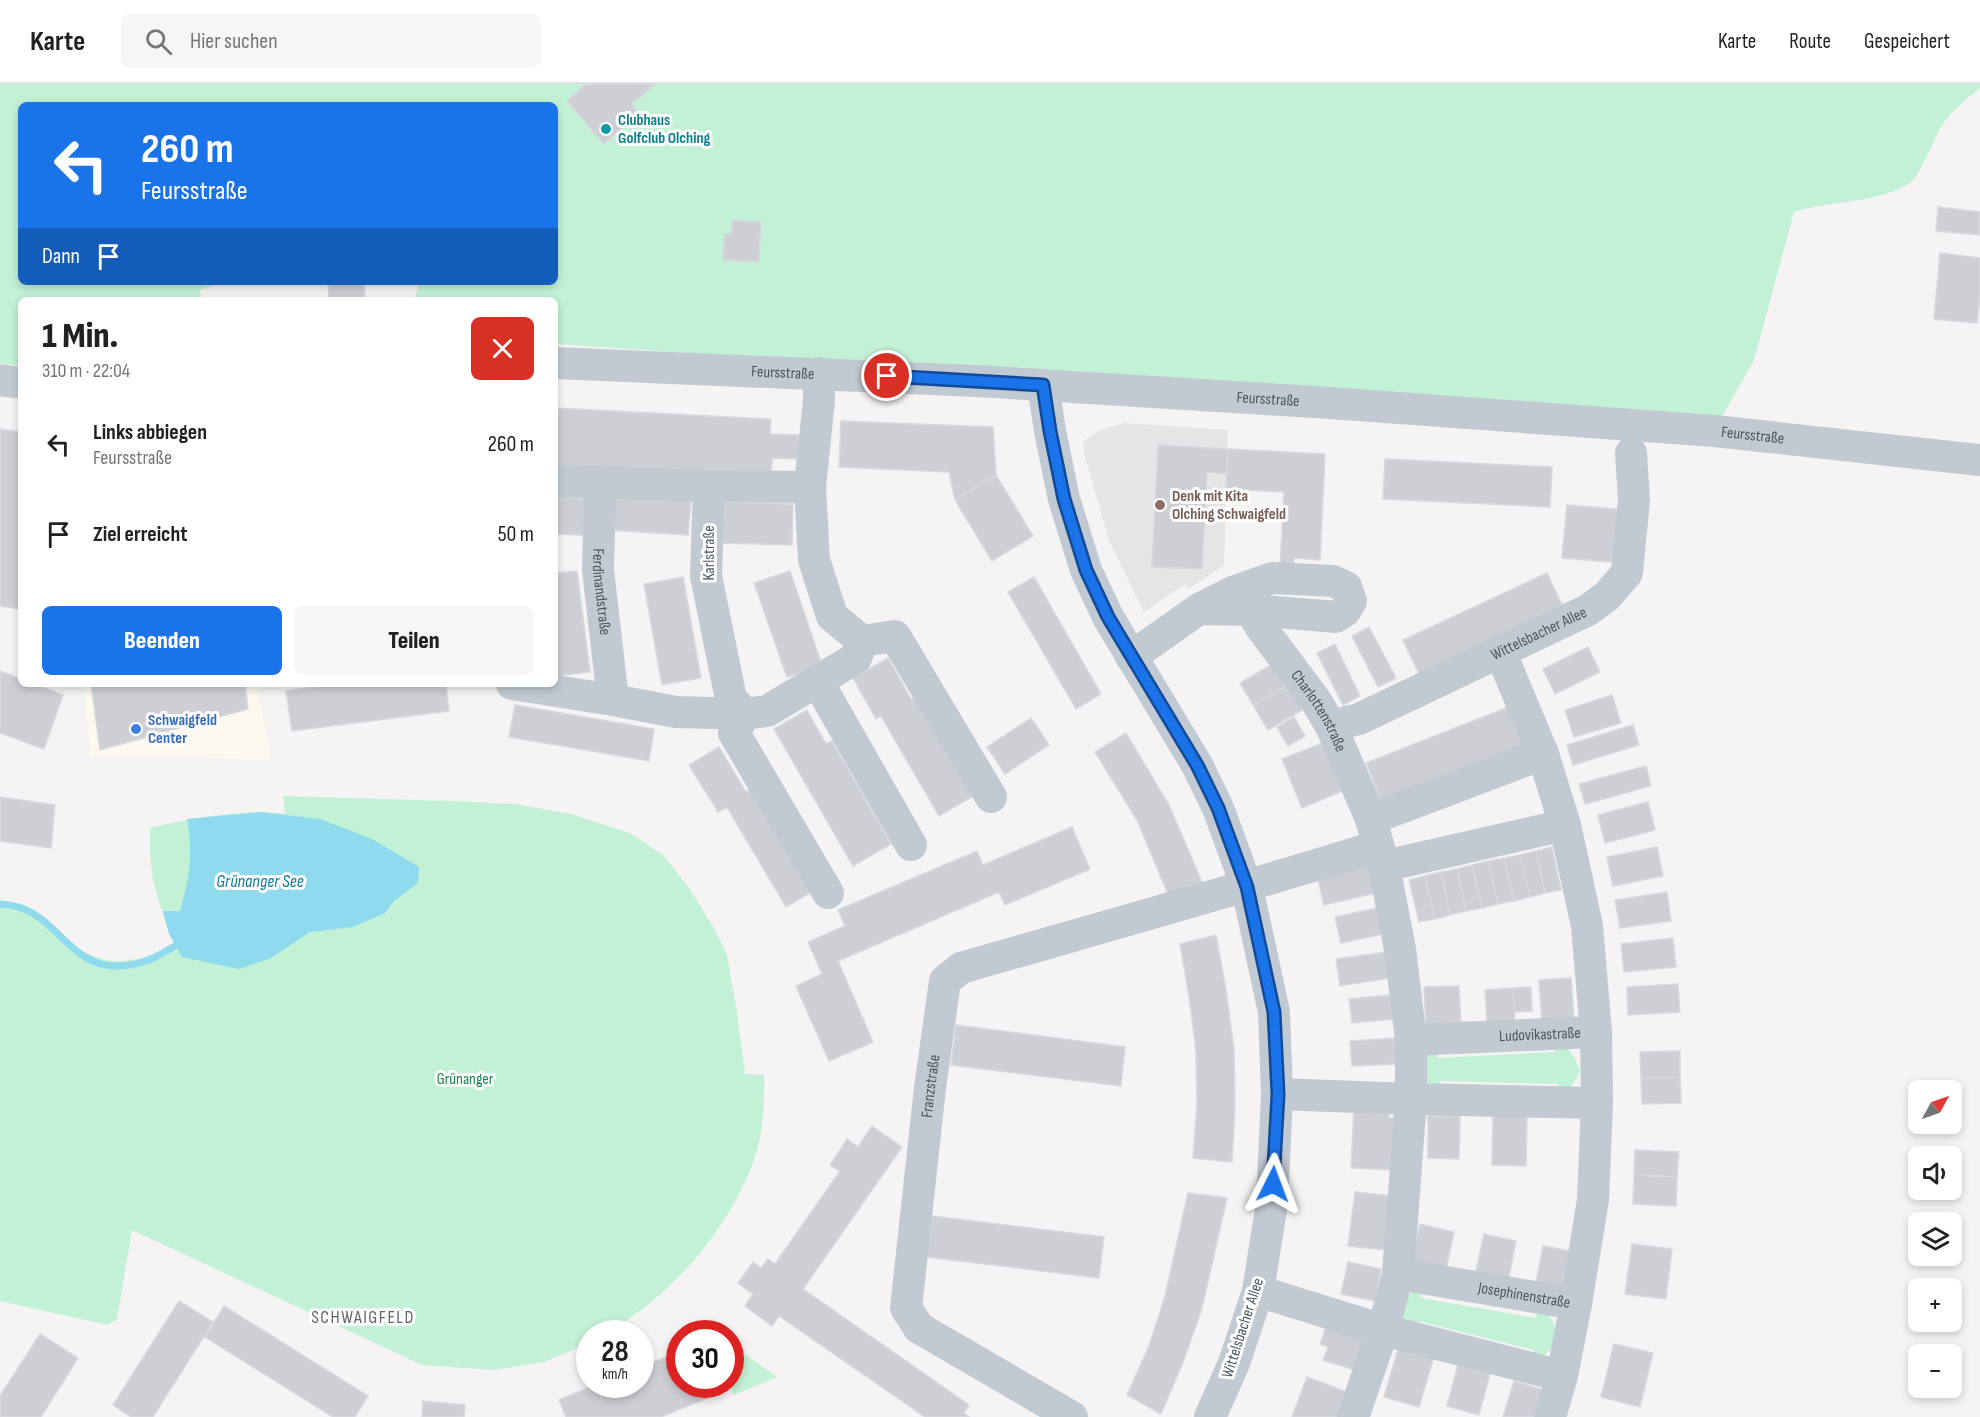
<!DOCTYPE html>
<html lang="de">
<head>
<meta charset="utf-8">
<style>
  body { margin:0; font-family:"Sofia Sans Condensed",sans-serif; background:#f6f6f6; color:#202124; height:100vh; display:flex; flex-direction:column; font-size:22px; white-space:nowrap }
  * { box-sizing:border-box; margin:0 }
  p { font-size:20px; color:#757577 }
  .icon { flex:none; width:33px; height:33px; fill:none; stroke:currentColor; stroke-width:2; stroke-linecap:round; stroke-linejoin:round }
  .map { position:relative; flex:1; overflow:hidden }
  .details { position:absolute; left:18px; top:213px; width:540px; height:390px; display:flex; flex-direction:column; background:#fff; border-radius:9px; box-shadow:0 3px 9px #0003 }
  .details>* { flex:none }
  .hud { position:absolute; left:18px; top:18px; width:540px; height:183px; border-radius:9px; box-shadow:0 3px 9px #0003; background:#1a73e8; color:#fff; overflow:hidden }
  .needle { width:39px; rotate:50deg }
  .buttons { position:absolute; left:1908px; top:996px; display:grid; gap:12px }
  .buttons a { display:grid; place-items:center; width:54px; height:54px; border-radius:9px; background:#fff; box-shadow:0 3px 9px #0003; font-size:30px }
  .speed { position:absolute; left:576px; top:1236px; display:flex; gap:12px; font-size:30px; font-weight:700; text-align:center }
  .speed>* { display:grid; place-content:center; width:78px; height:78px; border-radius:50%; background:#fff; box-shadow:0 3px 9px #0003; line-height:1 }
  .speed small { font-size:15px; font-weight:400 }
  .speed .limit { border:9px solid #d22; background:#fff; color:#111 }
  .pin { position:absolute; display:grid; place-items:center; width:51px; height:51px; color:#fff; margin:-26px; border:3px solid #fff; border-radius:50%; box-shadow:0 2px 6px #0007 }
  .me { position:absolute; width:66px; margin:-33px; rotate:3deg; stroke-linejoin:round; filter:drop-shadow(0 0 4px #0008) }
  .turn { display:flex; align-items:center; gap:21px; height:126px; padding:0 24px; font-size:27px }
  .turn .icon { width:78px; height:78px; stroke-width:2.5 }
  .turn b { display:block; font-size:42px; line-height:51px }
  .then { display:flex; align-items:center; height:57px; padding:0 24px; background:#0003; gap:12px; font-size:22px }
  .round { display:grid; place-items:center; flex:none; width:63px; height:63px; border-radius:9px; background:#f6f6f6 }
  .headline { display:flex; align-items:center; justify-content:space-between; height:102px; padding:0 24px }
  h1 { font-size:36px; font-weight:800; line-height:45px }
  .primary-button { display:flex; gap:12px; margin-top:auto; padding:12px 24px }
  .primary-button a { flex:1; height:69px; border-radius:9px; background:#1a73e8; color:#fff; font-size:24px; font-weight:800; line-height:69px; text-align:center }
  .primary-button a+a { background:#f6f6f6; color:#202124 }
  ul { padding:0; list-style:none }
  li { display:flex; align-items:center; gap:18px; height:90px; padding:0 24px }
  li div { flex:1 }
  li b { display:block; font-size:22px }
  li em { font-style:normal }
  header { display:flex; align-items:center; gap:36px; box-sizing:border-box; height:84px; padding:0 30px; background:#fff; border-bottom:2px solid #e0e0e0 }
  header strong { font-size:28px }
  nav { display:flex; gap:33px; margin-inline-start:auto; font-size:21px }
  .search { width:420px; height:54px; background:#f6f6f6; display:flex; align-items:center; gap:15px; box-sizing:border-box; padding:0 21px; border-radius:9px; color:#757577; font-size:22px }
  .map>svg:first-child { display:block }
  .commercial { fill:#fdf9ef }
  .education { fill:#e6e4e5 }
  .green { fill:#c3f1d5 }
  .water { fill:#90daee }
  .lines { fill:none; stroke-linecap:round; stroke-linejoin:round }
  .stream { stroke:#90daee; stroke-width:7 }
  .building { fill:#cdcfd5; stroke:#d7d9de; stroke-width:1.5 }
  .minor { stroke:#c1cad2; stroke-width:32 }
  .route-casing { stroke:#114b97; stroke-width:15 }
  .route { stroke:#1a73e8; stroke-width:10 }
  .culture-dot { fill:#0f9aa8; stroke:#fff; stroke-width:2 }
  .education-dot { fill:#8d6e63; stroke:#fff; stroke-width:2 }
  .shop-dot { fill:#3f7fe0; stroke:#fff; stroke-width:2 }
  .labels { text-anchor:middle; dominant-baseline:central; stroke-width:6; stroke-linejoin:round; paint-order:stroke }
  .culture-label { font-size:16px; font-weight:bold; fill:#0d838f; stroke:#fff; text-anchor:start }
  .street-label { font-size:16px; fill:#4a5661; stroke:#fff }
  .education-label { font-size:16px; font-weight:bold; fill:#785e54; stroke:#fff; text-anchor:start }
  .shop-label { font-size:16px; font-weight:bold; fill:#366cbe; stroke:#fff; text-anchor:start }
  .park-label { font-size:16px; fill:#17864f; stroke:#fff }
  .water-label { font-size:18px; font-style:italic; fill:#0c7c9b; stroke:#fff }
  .neighbourhood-label { font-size:18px; letter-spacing:1.5px; fill:#5f6368; stroke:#fff }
</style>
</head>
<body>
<header>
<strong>Karte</strong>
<div class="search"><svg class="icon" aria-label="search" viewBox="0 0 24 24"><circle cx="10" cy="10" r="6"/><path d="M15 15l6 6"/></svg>Hier suchen</div>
<nav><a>Karte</a><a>Route</a><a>Gespeichert</a></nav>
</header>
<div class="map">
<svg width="1980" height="1333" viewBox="0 0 1980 1333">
  <rect width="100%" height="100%" fill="#f5f3f3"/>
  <!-- commercial -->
  <path class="commercial" d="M83,600H256L271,675L91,672Z"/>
  <!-- education -->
  <path class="education" d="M1124,339L1228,346L1224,481L1189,505L1185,500L1144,528L1109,457L1085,373L1083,359L1090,352L1103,345Z"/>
  <!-- green -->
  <path class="green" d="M0,0H1980V4C1965,16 1951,27 1941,43C1935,54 1918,94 1910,99C1883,118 1828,117 1794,128L1754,276L1719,338L555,260V216H414L420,198H555V21H21V198H222L200,206L201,216H21V282L0,279Z
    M283,712L452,717L515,720L571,730L630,749L663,771L689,804L714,844L727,871L737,928L745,990L764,991C765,1016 763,1049 755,1073C733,1136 685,1196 630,1234C624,1238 615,1247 608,1249C603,1251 595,1249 590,1250L589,1259L544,1278L494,1286L422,1281L132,1146L117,1235L108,1241L0,1217V817C8,818 16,818 23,821C36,826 47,836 57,846C84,872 106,884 145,873C155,870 165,863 174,859L169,850L153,797L150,768V744C193,734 240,725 285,730Z
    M1554,956C1570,963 1575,972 1580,987C1575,998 1571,1005 1559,1008L1558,1000L1440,997L1439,1006L1427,1002L1420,978L1427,969L1436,962L1438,974L1555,968Z
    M1422,1203L1421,1214L1536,1234L1538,1223C1554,1233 1555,1240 1557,1259C1550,1267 1544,1274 1532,1274L1534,1266L1418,1237L1416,1246C1391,1233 1399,1212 1422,1203Z
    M746,1271L777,1293L734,1311L729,1301L731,1277Z"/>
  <!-- water -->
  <path class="water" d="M261,728L320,735L372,755L419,783L418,799L394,817L385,829L353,843L310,848L271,874L239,885L182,873L169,850L163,827H180C190,792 193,771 187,735Z"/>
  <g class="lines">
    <!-- stream -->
    <path class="stream" d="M0,820C65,822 66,903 146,877C156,874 166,867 175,862"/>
  </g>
  <!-- building -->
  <path class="building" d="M586,0H656L632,20L639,30L604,60L567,17Z
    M1938,123L1980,128L1979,151L1936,147Z
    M732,136L761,138L759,178L723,176L724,150H731Z
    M1940,169L1980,174V212L1977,239L1934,235Z
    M328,198H364L365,213L329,216Z
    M555,324L771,335L770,350L799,351L798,375L772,374L771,394L555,383Z
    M841,337L993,343L996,391L955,416L949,388L839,383Z
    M0,345L21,348V508L20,507L19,525L0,522Z
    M1158,361L1228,365L1227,390L1207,388L1202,485L1152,483Z
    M1228,365L1325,370L1320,476L1294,474L1293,484L1280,483L1284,408L1226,405Z
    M1385,375L1552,383L1550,423L1383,415Z
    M996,391L1033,452L992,477L955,416Z
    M610,411L691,417L688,451L608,446Z
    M555,413L586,414L584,451L555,450Z
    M724,418L793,420L792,461L723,459Z
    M1567,421L1627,426L1623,479L1562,474Z
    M577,487L590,588L555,592V489Z
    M790,487L822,581L787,593L754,499Z
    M1547,489L1564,525L1420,592L1403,556Z
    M683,493L701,594L662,601L644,500Z
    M1034,493L1101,610L1076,625L1008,508Z
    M1369,543L1396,594L1378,603L1352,552Z
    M1335,560L1360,612L1343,621L1317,569Z
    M1588,563L1600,588L1555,610L1543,585Z
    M888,574L911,615L920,609L977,710L939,732L881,632L876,635L853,594Z
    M1276,578L1289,600L1253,621L1240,599Z
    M0,587L21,595V600H34L63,611L44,665L0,649Z
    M91,600H245L248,625L100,666Z
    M336,600H446L449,627L292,647L286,607Z
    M1289,600L1304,625L1268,646L1253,621Z
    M1612,611L1621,639L1574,653L1565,626Z
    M515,621L654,645L649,677L509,653Z
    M1511,622L1527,662L1382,719L1366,679Z
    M807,626L826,660L832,657L891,760L853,782L774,645Z
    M1294,633L1305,652L1288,662L1277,643Z
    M1031,634L1049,661L1005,690L987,663Z
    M1633,641L1639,661L1573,681L1567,661Z
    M1126,649L1169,721L1202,798L1168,810L1137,736L1095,668Z
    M1323,659L1342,707L1302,724L1282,675Z
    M719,663L746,708L752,704L813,807L786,823L727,723L718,728L689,681Z
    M1646,682L1651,702L1585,720L1579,700Z
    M0,713L55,721L51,764L0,757Z
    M1648,718L1655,746L1605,759L1598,731Z
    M1072,743L1090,785L1005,821L999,808L838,877L873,958L829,977L796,902L822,890L808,858L845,842L838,826L977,767L983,781Z
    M1552,763L1561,806L1545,809L1536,767Z
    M1657,763L1663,792L1613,802L1607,773Z
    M1536,767L1545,809L1530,813L1520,771Z
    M1520,771L1530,813L1514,817L1504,774Z
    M1504,774L1514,817L1498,820L1488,777Z
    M1488,777L1498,820L1482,824L1472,781Z
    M1368,780L1376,809L1324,821L1317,792Z
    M1472,781L1482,824L1466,827L1457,785Z
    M1457,785L1466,827L1450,831L1441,788Z
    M1441,788L1450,831L1435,835L1425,792Z
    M1425,792L1435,835L1419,838L1409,796Z
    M1667,808L1671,837L1620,844L1615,816Z
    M1377,824L1383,850L1341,859L1335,833Z
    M1216,851L1226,906L1234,965L1235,1022L1232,1078L1193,1074L1197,1021L1196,967L1189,912L1180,860Z
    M1673,854L1676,883L1624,888L1621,860Z
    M1386,868L1390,894L1340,902L1336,875Z
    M1571,894L1574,935L1542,937L1539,896Z
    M1678,900L1680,928L1628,931L1627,903Z
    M1459,902L1461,942L1426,944L1424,903Z
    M1531,903L1532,927L1514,928L1513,904Z
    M1513,904L1515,938L1487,939L1485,906Z
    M1390,911L1393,935L1352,939L1349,915Z
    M956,941L1125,963L1121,1002L951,981Z
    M1395,954L1397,980L1352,982L1350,957Z
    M1680,967V993L1641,994L1640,968Z
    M1680,993L1681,1019L1642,1020L1641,994Z
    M1354,1023L1389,1025V1034H1396L1394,1086L1351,1084Z
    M1428,1032H1460L1459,1075L1428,1074Z
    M1493,1032H1527L1526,1082L1492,1081Z
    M872,1042L902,1063L803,1205L969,1321L964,1329L969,1333H925L779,1232L772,1242L745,1222L753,1210L738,1199L753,1178L761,1184L768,1175L775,1180L840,1087L830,1081L847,1055L858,1063Z
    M1635,1066L1679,1068L1677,1093L1634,1091Z
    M1634,1091L1677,1093L1676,1122L1633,1120Z
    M1355,1108L1392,1112L1385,1166L1348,1162Z
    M1188,1109L1227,1114L1202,1224L1184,1276L1161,1330L1127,1311L1149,1262L1165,1212Z
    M932,1132L1104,1153L1099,1194L927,1173Z
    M1420,1140L1454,1148L1446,1186L1412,1178Z
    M1484,1150L1516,1157L1508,1198L1475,1192Z
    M1632,1160L1672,1165L1666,1215L1625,1210Z
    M1543,1162L1576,1168L1567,1211L1535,1204Z
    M1348,1178L1381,1185L1375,1217L1341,1210Z
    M179,1217L213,1238L153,1333H131L113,1321Z
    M224,1222L368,1312L355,1333H333L205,1253Z
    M1326,1243L1365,1256L1355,1286L1323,1276L1328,1263L1320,1260Z
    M40,1250L78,1274L41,1333H0V1312Z
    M1614,1260L1653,1269L1640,1323L1601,1313Z
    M1399,1262L1434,1272L1419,1323L1384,1313Z
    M680,1268V1300H710L715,1311L661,1333H566L559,1316L597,1300H640V1283Z
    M1458,1281L1490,1290L1479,1331L1447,1322Z
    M1307,1293L1347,1308L1338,1333H1292Z
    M1514,1297L1546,1307L1538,1333H1503Z
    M423,1317L465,1321L464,1333H422Z"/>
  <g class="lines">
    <!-- minor -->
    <g class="minor">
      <path id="s1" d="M555,279L977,297L1330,319L1714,347L1980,376"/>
      <path d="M819,289V316L810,403L814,476L832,532L862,557"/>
      <path d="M0,296L21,299"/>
      <path d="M1043,301L1050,347L1064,415L1086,486L1108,533L1197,681L1218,724L1247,803L1274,928L1277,1010L1272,1119L1258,1207L1234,1279L1210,1333"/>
      <path d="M555,397L709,402"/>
      <path id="s2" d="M600,398L598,486L613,616"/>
      <path d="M810,403L709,402L706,492L731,615L745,630L734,649L828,809"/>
      <path id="s3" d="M1251,526L1260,542L1316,617L1331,642L1371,735L1384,782L1400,865L1411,956V1015L1398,1190L1383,1246L1353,1333"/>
      <path d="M1500,567L1543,670"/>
      <path d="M1131,573L1199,525L1251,526L1336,533L1345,527L1351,517L1346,503L1333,497L1272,494L1235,507L1199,525"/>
      <path d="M818,598L911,761"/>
      <path d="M512,600L613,616L676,628L745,630L767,627L856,574L862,557L895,552L991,713"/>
      <path id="s4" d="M1331,642L1359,635L1588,526L1607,512L1627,489L1634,416L1631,369"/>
      <path d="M1371,735L1543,670L1565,741L1587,842L1596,948"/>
      <path d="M1384,782L1565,741"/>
      <path id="s5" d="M1411,956L1596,948L1597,1019L1593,1116L1576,1220"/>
      <path d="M1277,1010L1411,1015L1597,1019"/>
      <path id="s6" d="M1398,1190L1576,1220L1562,1292"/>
      <path d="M1258,1207L1383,1246L1562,1292L1550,1333"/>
      <path id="s7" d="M1072,1333L919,1244L906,1224L930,1004L945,897L961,884C1100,844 1240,805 1378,762"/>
    </g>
  </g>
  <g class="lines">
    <!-- route casing -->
    <g class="route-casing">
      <path id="route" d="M887,292L1043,301L1050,347L1064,415L1086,486L1108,533L1197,681L1218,724L1247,803L1274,928L1278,1010L1273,1100"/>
    </g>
    <!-- route -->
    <use href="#route" class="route"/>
  </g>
  <!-- markers -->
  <circle class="culture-dot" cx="606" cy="45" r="6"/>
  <circle class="education-dot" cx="1160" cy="421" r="6"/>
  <circle class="shop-dot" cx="136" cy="645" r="6"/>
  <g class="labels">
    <!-- culture labels -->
    <g class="culture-label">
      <text x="618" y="36">Clubhaus<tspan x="618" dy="18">Golfclub Olching</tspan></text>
    </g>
    <!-- street labels -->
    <g class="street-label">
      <text stroke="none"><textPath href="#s1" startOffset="228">Feursstraße</textPath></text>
      <text stroke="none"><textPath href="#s1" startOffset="714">Feursstraße</textPath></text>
      <text stroke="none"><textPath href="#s1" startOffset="1200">Feursstraße</textPath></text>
      <text transform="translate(709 469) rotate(-90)">Karlstraße</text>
      <text stroke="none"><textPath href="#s2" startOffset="110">Ferdinandstraße</textPath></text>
      <text stroke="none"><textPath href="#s4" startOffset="228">Wittelsbacher Allee</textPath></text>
      <text stroke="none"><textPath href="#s3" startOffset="122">Charlottenstraße</textPath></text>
      <text stroke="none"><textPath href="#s5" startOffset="129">Ludovikastraße</textPath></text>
      <text stroke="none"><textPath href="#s7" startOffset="424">Franzstraße</textPath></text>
      <text stroke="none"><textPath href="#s6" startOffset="128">Josephinenstraße</textPath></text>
      <text transform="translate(1243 1244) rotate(-72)">Wittelsbacher Allee</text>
    </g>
    <!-- education labels -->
    <g class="education-label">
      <text x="1172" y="412">Denk mit Kita<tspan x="1172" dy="18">Olching Schwaigfeld</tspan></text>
    </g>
    <!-- shop labels -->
    <g class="shop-label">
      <text x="148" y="636">Schwaigfeld<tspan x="148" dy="18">Center</tspan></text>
    </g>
    <!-- park labels -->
    <g class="park-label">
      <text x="465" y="995">Grünanger</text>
    </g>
    <!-- water labels -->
    <g class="water-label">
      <text x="260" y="797">Grünanger See</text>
    </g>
    <!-- neighbourhood labels -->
    <g class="neighbourhood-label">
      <text x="363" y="1233">SCHWAIGFELD</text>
    </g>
  </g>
</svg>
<div class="buttons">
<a><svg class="needle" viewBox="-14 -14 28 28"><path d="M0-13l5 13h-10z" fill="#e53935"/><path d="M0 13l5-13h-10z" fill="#757577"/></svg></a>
<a><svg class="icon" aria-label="sound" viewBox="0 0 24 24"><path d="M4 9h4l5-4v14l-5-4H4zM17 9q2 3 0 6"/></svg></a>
<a><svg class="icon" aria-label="layers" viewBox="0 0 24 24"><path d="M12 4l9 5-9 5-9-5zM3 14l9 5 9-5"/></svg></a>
<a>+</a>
<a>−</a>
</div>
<div class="speed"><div>28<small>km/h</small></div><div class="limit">30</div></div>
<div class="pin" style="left:887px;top:292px;background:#d93025"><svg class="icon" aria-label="arrive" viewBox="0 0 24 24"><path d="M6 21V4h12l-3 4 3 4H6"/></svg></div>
<svg class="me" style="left:1273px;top:1100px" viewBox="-20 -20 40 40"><path d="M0-17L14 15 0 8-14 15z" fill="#1a73e8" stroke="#fff" stroke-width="4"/></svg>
<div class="hud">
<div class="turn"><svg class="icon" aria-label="left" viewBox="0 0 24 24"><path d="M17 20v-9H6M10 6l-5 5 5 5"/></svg><div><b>260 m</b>Feursstraße</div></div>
<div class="then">Dann<svg class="icon" aria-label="arrive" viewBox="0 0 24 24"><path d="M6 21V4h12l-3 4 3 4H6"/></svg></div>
</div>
<section class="details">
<div class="headline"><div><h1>1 Min.</h1><p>310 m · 22:04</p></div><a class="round" style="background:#d93025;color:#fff"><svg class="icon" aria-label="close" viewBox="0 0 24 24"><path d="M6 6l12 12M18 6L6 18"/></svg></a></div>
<ul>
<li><svg class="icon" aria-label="left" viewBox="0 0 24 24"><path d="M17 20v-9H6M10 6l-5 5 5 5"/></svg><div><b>Links abbiegen</b><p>Feursstraße</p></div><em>260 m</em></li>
<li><svg class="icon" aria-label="arrive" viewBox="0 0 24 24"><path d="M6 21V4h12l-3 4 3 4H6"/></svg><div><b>Ziel erreicht</b></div><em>50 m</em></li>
</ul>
<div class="primary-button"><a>Beenden</a><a>Teilen</a></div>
</section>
</div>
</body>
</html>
